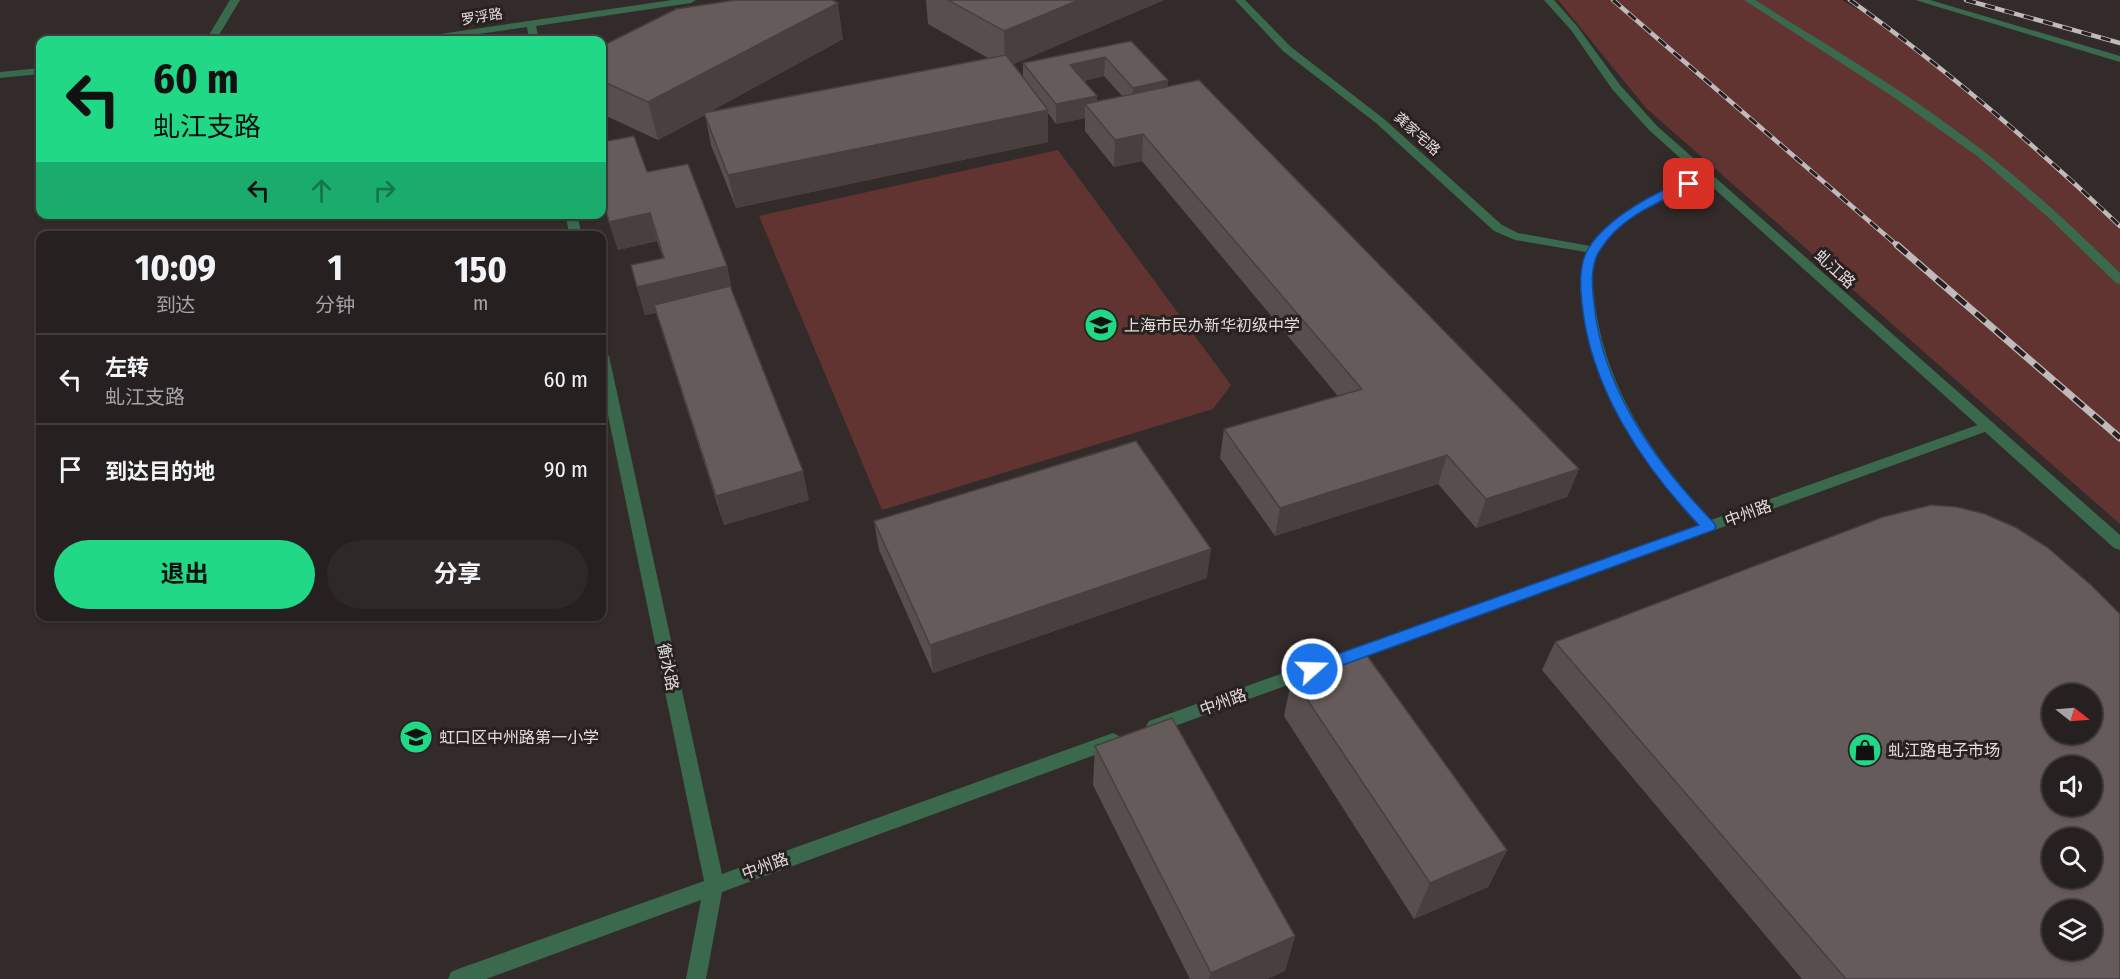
<!DOCTYPE html>
<html lang="zh">
<head>
<meta charset="utf-8">
<style>
  body { margin:0; font-family:"Fira Sans Condensed","Noto Sans SC",sans-serif; background:#2e2829; color:#f1f3f6; height:100vh; display:flex; flex-direction:column; font-size:22px; white-space:nowrap }
  * { box-sizing:border-box; margin:0 }
  p { font-size:20px; color:#a4a3a5 }
  .icon { flex:none; width:33px; height:33px; fill:none; stroke:currentColor; stroke-width:2; stroke-linecap:round; stroke-linejoin:round }
  .map { position:relative; flex:1; overflow:hidden }
  .sheet { position:absolute; left:36px; top:231px; width:570px; height:390px; display:flex; flex-direction:column; background:#262020; border-radius:12px; box-shadow:0 2px 4px #0004,0 0 0 2px #423e3e }
  .sheet>* { flex:none }
  .guide { position:absolute; left:36px; top:36px; width:570px; height:183px; border-radius:12px; box-shadow:0 2px 4px #0004,0 0 0 2px #423e3e; background:#21d887; color:#111; overflow:hidden }
  .needle { width:39px; rotate:107deg }
  .tools { position:absolute; left:2042px; top:684px; display:grid; gap:12px }
  .tools a { display:grid; place-items:center; width:60px; height:60px; border-radius:50%; background:#262020; box-shadow:0 2px 4px #0004,0 0 0 2px #423e3e; font-size:30px }
  .pin { position:absolute; display:grid; place-items:center; width:51px; height:51px; color:#fff; margin:-26px; border-radius:12px; box-shadow:0 3px 9px #0006 }
  .me { position:absolute; width:66px; margin:-33px; rotate:70deg; stroke-linejoin:round; filter:drop-shadow(0 0 4px #0008) }
  .turn { display:flex; align-items:center; gap:21px; height:126px; padding:0 18px; font-size:27px }
  .turn .icon { width:78px; height:78px; stroke-width:2.5 }
  .turn b { display:block; font-size:42px; line-height:51px }
  .lanes { display:flex; align-items:center; height:57px; padding:0 18px; background:#0003; justify-content:center; gap:30px; direction:ltr }
  .lanes .off { opacity:.35 }
  .eta { display:flex; justify-content:space-evenly; align-items:center; height:102px; text-align:center }
  .eta b { font-size:36px; font-weight:700; line-height:42px }
  .action { display:flex; gap:12px; margin-top:auto; padding:12px 18px }
  .action a { flex:1; height:69px; border-radius:36px; background:#21d887; color:#111; font-size:24px; font-weight:700; line-height:69px; text-align:center }
  .action a+a { background:#2e2829; color:#f1f3f6 }
  ul { padding:0; list-style:none }
  li { display:flex; align-items:center; gap:18px; height:90px; padding:0 18px; border-top:2px solid #423e3e }
  li div { flex:1 }
  li b { display:block; font-size:22px }
  li em { font-style:normal }
  .map>svg:first-child { display:block }
  .green { fill:#613432 }
  .lines { fill:none; stroke-linecap:round; stroke-linejoin:round }
  .service { fill:#3a694d; fill-rule:evenodd }
  .minor { fill:#3a694d; fill-rule:evenodd }
  .tertiary { fill:#3a694d; fill-rule:evenodd }
  .rail-far1-casing { stroke:#c0baba; stroke-width:4.5 }
  .rail-casing { stroke:#c0baba; stroke-width:7 }
  .rail-far1 { stroke:#292120; stroke-width:3; stroke-dasharray:10; stroke-linecap:butt }
  .rail { stroke:#292120; stroke-width:4.5; stroke-dasharray:13; stroke-linecap:butt }
  .wall { fill:#574e4d; fill-rule:evenodd }
  .shaded-wall { fill:#47403f }
  .building { fill:#655b5a; stroke:#47403f; stroke-width:1.5; fill-rule:evenodd }
  .route { fill:#1a73e8; stroke:#114b97; stroke-width:1.5 }
  .labels { text-anchor:middle; dominant-baseline:central; stroke-width:6; stroke-linejoin:round; paint-order:stroke }
  .far-street-label { font-size:14px; fill:#e2dcdc; stroke:#292120 }
  .street-label { font-size:16px; fill:#e2dcdc; stroke:#292120 }
  .poi-label { font-size:16px; fill:#e2dcdc; stroke:#292120; text-anchor:start }
</style>
</head>
<body>
<div class="map">
<svg width="2120" height="979" viewBox="0 0 2120 979">
  <rect width="100%" height="100%" fill="#332b2a"/>
  <!-- green -->
  <path class="green" d="M1558,0H1842L1897,33L1998,114L2120,226V524L1646,108Z
    M1058,150L1231,385L1213,409L882,510L759,216Z"/>
  <g class="lines">
    <!-- service -->
    <path class="service" d="M1915,0H1930L2120,56V62Z"/>
    <!-- minor -->
    <path class="minor" d="M230,0H240L216,40H206Z
      M672,0H696L691,3L536,26L539,40H529L527,27L437,40H415L420,37Z
      M1235,0H1245L1291,47L1384,119L1502,225L1518,233L1590,246C1614,214 1648,197 1684,182C1692,179 1702,173 1711,175V179C1673,194 1623,212 1600,249C1589,266 1593,292 1596,311C1609,394 1655,459 1711,520L1983,423L1988,421L1995,426L1993,429L1161,731L1155,734L1149,731L1146,726L1149,721L1698,525C1643,465 1596,397 1583,315C1580,294 1578,272 1586,252L1515,240L1494,231L1376,123L1283,51Z
      M40,68V74L0,78V72Z
      M565,214H577L582,236H570Z
      M602,352L609,356L722,874L1113,733L1119,736L1122,741L1119,746L722,892L706,979H686L701,900L486,979H448L451,972L458,969L704,881L602,386Z"/>
    <!-- tertiary -->
    <path class="tertiary" d="M1544,0H1554L1577,26L1620,85L1657,126L2120,535V550L2114,548L1649,130L1612,89L1571,30Z
      M1744,0H1755C1823,43 1894,84 1958,132C2016,174 2069,223 2120,273V284L2116,283L2049,218L1977,156L1892,96Z"/>
    <!-- rail-far1 casing -->
    <g class="rail-far1-casing">
      <path id="rail-far1" d="M1613,0L1899,247
        M1850,0C1946,69 2035,145 2120,226
        M1966,0L2120,43"/>
    </g>
    <!-- rail casing -->
    <g class="rail-casing">
      <path id="rail" d="M1897,245L2120,438"/>
    </g>
    <!-- rail-far1 -->
    <use href="#rail-far1" class="rail-far1"/>
    <!-- rail -->
    <use href="#rail" class="rail"/>
  </g>
  <!-- wall -->
  <path class="wall" d="M926,0H1164L1013,64L1023,77V63L1131,41L1168,86L1579,469L1567,497L1476,528L1438,484L1275,536L1220,458L1224,429L1338,396L1142,161L1114,167L1085,131V118L1056,124L1048,113V142L736,208L711,145L705,115L658,140L602,114V46L843,39L711,111L988,58L928,24ZM1104,76L1122,96L1097,101V96L1084,81Z
    M647,172L727,266L733,295L809,500L724,525L656,313L645,315L637,287L663,258L657,241L618,250L609,222Z
    M874,521L1207,578L933,673L879,550Z
    M1555,642L2120,979H1802L1542,670Z
    M1292,677L1507,850L1488,887L1414,919L1284,716Z
    M1095,746L1295,936L1285,971L1267,979H1190L1093,785Z"/>
  <!-- shaded-wall -->
  <path class="shaded-wall" d="M1079,0H1164L1005,68L1004,31Z
    M838,3L843,39L658,140L648,102Z
    M1105,57L1104,76L1070,84V65Z
    M1168,80L1167,100L1132,107L1133,88Z
    M1097,96V115L1085,104V118L1056,124V104Z
    M1048,110V142L736,208L728,175Z
    M1143,134L1142,161L1114,167L1115,140Z
    M650,213L657,241L618,250L609,222Z
    M727,266L733,295L645,315L637,287Z
    M1447,455L1438,484L1275,536L1280,508Z
    M1579,469L1567,497L1476,528L1486,499Z
    M803,471L809,500L724,525L716,496Z
    M1211,549L1207,578L933,673L930,645Z
    M1507,850L1488,887L1414,919L1430,883Z
    M1295,936L1285,971L1267,979H1209L1211,973Z"/>
  <!-- building -->
  <path class="building" d="M736,0H832L838,3L648,102L602,81V46L676,9Z
    M948,0H1079L1004,31Z
    M1131,41L1168,80L1133,88L1105,57L1070,65L1097,96L1056,104L1023,63Z
    M1006,55L1048,110L728,175L704,113Z
    M1199,80L1579,469L1486,499L1447,455L1280,508L1224,429L1362,389L1143,134L1115,140L1085,104Z
    M634,136L647,172L688,164L727,266L637,287L631,265L664,258L650,213L609,222L602,194V142Z
    M730,286L803,471L716,496L654,305Z
    M1136,441L1211,549L930,645L874,521Z
    M1931,505L1957,507L1985,514L2015,527L2047,547L2091,585L2120,614V979H1846L1555,642L1883,517ZM2052,694H2091V734H2052ZM2052,766H2091V806H2052ZM2052,838H2091V878H2052ZM2052,910H2091V950H2052Z
    M1363,650L1507,850L1430,883L1292,677Z
    M1172,718L1295,936L1211,973L1095,746Z"/>
  <!-- route -->
  <path class="route" d="M1689,181L1694,184L1692,186C1659,202 1620,217 1600,250C1590,265 1592,286 1594,303C1602,389 1656,463 1714,523L1716,526L1714,530L1318,674L1312,676L1307,674L1305,669L1307,665L1699,525C1642,465 1590,387 1582,303C1580,285 1579,265 1588,249C1606,219 1656,190 1689,181Z"/>
  <!-- icons -->
  <defs>
    <g id="school-disc" transform="scale(1.725)"><circle r="9.5" fill="#21d887" stroke="#292120"/><path d="M0-5L7-2L0 1L-7-2ZM-4 1L0 2.5L4 1V4Q0 6-4 4Z" fill="#111"/></g>
    <g id="shop-disc" transform="scale(1.725)"><circle r="9.5" fill="#21d887" stroke="#292120"/><path d="M-5-2.5h2.3a2.7 3.5 0 0 1 5.4 0H5L5.5 6h-11ZM-1.5-2.5h3a1.5 2.3 0 0 0-3 0Z" fill="#111"/></g>
  </defs>
  <g fill-rule="evenodd">
    <use href="#school-disc" x="1101" y="325"/>
    <use href="#school-disc" x="416" y="737"/>
    <use href="#shop-disc" x="1865" y="750"/>
  </g>
  <g class="labels">
    <!-- far-street labels -->
    <g class="far-street-label">
      <text transform="translate(482 17) rotate(-9)">罗浮路</text>
      <text transform="translate(1417 134) rotate(42)">龚家宅路</text>
    </g>
    <!-- street labels -->
    <g class="street-label">
      <text transform="translate(1835 269) rotate(42)">虬江路</text>
      <text transform="translate(1748 513) rotate(-20)">中州路</text>
      <text transform="translate(668 667) rotate(78)">衡水路</text>
      <text transform="translate(1223 702) rotate(-20)">中州路</text>
      <text transform="translate(765 866) rotate(-20)">中州路</text>
    </g>
    <!-- poi labels -->
    <g class="poi-label">
      <text x="1124" y="325">上海市民办新华初级中学</text>
      <text x="439" y="737">虹口区中州路第一小学</text>
      <text x="1888" y="750">虬江路电子市场</text>
    </g>
  </g>
</svg>
<div class="tools">
<a><svg class="needle" viewBox="-14 -14 28 28"><path d="M0-13l5 13h-10z" fill="#e53935"/><path d="M0 13l5-13h-10z" fill="#a4a3a5"/></svg></a>
<a><svg class="icon" aria-label="sound" viewBox="0 0 24 24"><path d="M4 9h4l5-4v14l-5-4H4zM17 9q2 3 0 6"/></svg></a>
<a><svg class="icon" aria-label="search" viewBox="0 0 24 24"><circle cx="10" cy="10" r="6"/><path d="M15 15l6 6"/></svg></a>
<a><svg class="icon" aria-label="layers" viewBox="0 0 24 24"><path d="M12 4l9 5-9 5-9-5zM3 14l9 5 9-5"/></svg></a>
</div>
<div class="pin" style="left:1689px;top:184px;background:#d93025"><svg class="icon" aria-label="arrive" viewBox="0 0 24 24"><path d="M6 21V4h12l-3 4 3 4H6"/></svg></div>
<svg class="me" style="left:1312px;top:669px" viewBox="-20 -20 40 40"><circle r="17" fill="#1a73e8" stroke="#fff" stroke-width="3"/><path d="M0-11L8 9 0 5-8 9z" fill="#fff"/></svg>
<div class="guide">
<div class="turn"><svg class="icon" aria-label="left" viewBox="0 0 24 24"><path d="M17 20v-9H6M10 6l-5 5 5 5"/></svg><div><b>60 m</b>虬江支路</div></div>
<div class="lanes"><svg class="icon" aria-label="left" viewBox="0 0 24 24"><path d="M17 20v-9H6M10 6l-5 5 5 5"/></svg><svg class="icon off" aria-label="ahead" viewBox="0 0 24 24"><path d="M12 20V5M6 11l6-6 6 6"/></svg><svg class="icon off" aria-label="right" viewBox="0 0 24 24"><path d="M7 20v-9h11M14 6l5 5-5 5"/></svg></div>
</div>
<section class="sheet">
<div class="eta">
<div><b>10:09</b><p>到达</p></div>
<div><b>1</b><p>分钟</p></div>
<div><b>150</b><p>m</p></div>
</div>
<ul>
<li><svg class="icon" aria-label="left" viewBox="0 0 24 24"><path d="M17 20v-9H6M10 6l-5 5 5 5"/></svg><div><b>左转</b><p>虬江支路</p></div><em>60 m</em></li>
<li><svg class="icon" aria-label="arrive" viewBox="0 0 24 24"><path d="M6 21V4h12l-3 4 3 4H6"/></svg><div><b>到达目的地</b></div><em>90 m</em></li>
</ul>
<div class="action"><a>退出</a><a>分享</a></div>
</section>
</div>
</body>
</html>
